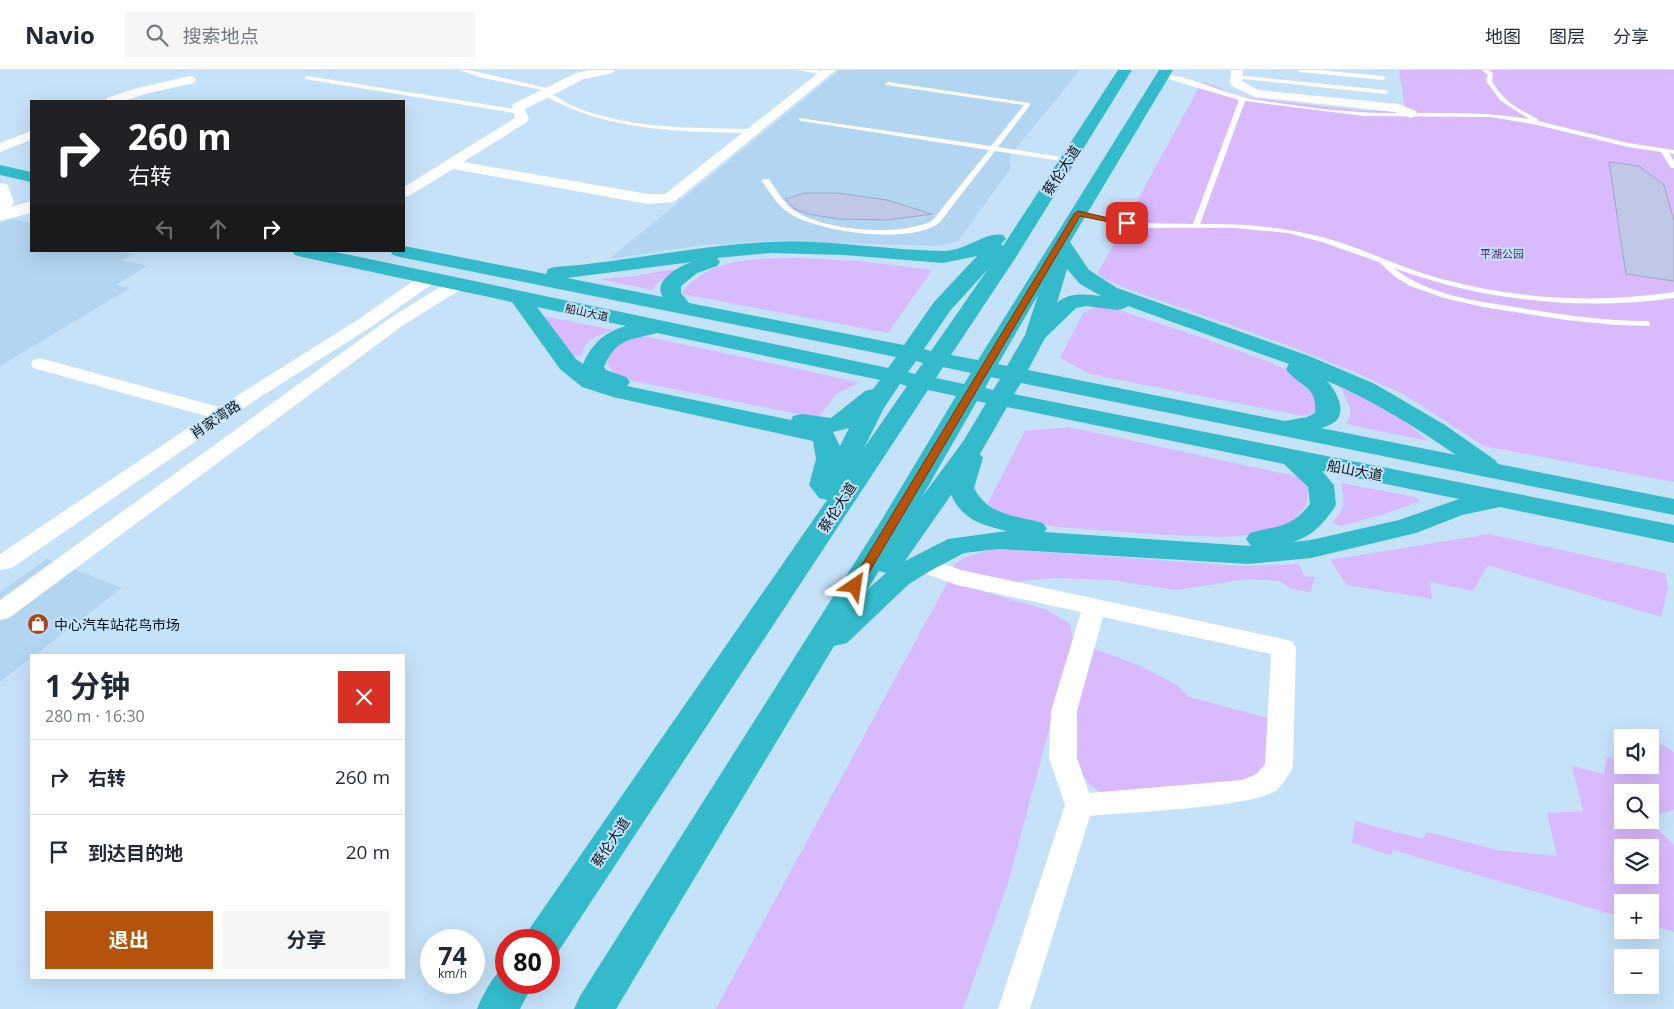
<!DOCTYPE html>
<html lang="zh">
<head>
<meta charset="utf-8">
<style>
  body { margin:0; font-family:"Open Sans","Noto Sans SC",sans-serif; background:#f6f6f7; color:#1f2937; height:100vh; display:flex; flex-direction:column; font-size:19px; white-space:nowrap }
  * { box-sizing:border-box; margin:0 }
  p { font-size:16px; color:#747a83 }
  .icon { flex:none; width:28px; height:28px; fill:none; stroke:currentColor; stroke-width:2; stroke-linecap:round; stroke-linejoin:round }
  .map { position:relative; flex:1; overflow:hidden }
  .sheet { position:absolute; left:30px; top:584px; width:375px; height:325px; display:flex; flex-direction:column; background:#fff; border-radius:0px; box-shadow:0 5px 20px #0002 }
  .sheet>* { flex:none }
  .banner { position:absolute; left:30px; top:30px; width:375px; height:152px; border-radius:0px; box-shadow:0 5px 20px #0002; background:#202124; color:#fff; overflow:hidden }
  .buttons { position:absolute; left:1614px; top:659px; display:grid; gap:10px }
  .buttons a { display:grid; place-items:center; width:45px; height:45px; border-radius:0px; background:#fff; box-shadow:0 5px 20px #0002; font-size:25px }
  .speed { position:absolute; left:420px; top:859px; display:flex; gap:10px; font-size:25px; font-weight:700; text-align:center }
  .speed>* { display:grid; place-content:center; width:65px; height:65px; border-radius:50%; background:#fff; box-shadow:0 5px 20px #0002; line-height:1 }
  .speed small { font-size:12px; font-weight:400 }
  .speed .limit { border:8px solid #d22; background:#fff; color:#111 }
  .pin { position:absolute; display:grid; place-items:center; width:42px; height:42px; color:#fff; margin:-21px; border-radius:10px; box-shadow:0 2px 8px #0006 }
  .me { position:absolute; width:55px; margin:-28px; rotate:32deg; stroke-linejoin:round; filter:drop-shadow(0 0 4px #0008) }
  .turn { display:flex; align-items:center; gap:18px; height:105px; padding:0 15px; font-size:22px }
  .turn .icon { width:65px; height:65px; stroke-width:2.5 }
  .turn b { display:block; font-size:35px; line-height:42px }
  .lanes { display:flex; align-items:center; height:48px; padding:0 15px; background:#0003; justify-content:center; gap:25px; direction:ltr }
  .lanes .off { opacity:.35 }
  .round { display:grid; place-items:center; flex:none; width:52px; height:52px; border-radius:0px; background:#f6f6f7 }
  .head { display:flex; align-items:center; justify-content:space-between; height:85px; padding:0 15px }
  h1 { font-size:30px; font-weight:700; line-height:38px }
  .primary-button { display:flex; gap:10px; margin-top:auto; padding:10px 15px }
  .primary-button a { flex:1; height:58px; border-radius:0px; background:#b45309; color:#fff; font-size:20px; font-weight:700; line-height:58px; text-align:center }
  .primary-button a+a { background:#f6f6f7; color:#1f2937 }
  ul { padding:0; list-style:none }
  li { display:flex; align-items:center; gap:15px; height:75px; padding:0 15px; border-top:1px solid #e0e1e3 }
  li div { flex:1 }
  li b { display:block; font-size:19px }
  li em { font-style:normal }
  header { display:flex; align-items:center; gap:30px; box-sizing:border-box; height:70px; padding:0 25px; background:#fff; border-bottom:1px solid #e0e1e3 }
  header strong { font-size:24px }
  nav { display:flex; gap:28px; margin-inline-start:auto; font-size:18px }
  .search { width:350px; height:45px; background:#f6f6f7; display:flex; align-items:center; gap:12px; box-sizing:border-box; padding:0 18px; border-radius:0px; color:#747a83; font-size:19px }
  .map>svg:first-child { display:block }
  .built { fill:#b2d5f1 }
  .green { fill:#d9bafc; fill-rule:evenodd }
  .building { fill:#c0c8e7; stroke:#a0a7c5 }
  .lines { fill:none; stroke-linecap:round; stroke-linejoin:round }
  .service { fill:#fff; fill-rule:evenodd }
  .minor { fill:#fff; fill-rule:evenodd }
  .tertiary { fill:#fff; fill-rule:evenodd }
  .trunk { fill:#3bc; fill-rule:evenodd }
  .route { fill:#b45309; stroke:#753606 }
  .labels { text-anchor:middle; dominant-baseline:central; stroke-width:4; stroke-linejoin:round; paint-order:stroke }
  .far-park-label { font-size:11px; fill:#532878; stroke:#c6e2f9 }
  .far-street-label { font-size:11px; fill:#060f16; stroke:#c6e2f9 }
  .street-label { font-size:14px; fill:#060f16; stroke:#c6e2f9 }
  .poi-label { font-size:14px; fill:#060f16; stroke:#c6e2f9; text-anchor:start }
</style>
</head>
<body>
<header>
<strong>Navio</strong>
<div class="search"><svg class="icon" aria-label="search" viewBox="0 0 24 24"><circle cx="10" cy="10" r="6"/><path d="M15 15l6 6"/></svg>搜索地点</div>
<nav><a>地图</a><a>图层</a><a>分享</a></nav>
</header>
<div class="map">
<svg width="1674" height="939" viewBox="0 0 1674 939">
  <rect width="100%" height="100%" fill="#c6e2f9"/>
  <!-- built -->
  <path class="built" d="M840,0H1080L1009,87L1011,98L958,171L937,176L770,171L704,175L609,189Z
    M11,149L31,153V181H118L132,184L123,191L147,196L116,215L130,218L0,296V154Z
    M47,489L122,518L35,585H31V588L0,612V522Z"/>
  <!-- green -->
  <path class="green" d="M1399,0H1674V412L1484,376L1403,324L1357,303L1287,275L1128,219L1103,208L1098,203L1202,12L1219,17L1236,26L1365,41L1405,39Z
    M797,188L859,191L932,200L888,263L683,224L682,222C713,187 754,189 797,188Z
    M673,199L678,201C669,205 657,210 653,220L599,209L635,206Z
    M1096,237L1118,240L1185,262L1270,292L1293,303L1316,325L1318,335L1315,342L1303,346L1090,304L1060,288L1083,243Z
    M543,246L614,260C602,264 584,269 582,284L580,286L570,284Z
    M639,265L836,307L858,313L836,324L818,348L634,311C621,307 607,303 607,288L617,275Z
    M1346,315L1391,340L1428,371L1346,354C1357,340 1345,332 1342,318Z
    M1069,357L1300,407L1308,420L1306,435L1289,455L1271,463L1227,467L1165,465L1057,457L1010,449L993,440L988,433L1025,361Z
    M1341,413L1415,427L1420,431L1387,443L1342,456L1332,453C1345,441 1345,428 1341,413Z
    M1489,464L1665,503L1668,518L1661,547L1488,495L1473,521L1430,512L1432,529L1347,515L1330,490Z
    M997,479L1242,496L1299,494L1304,506L1315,507L1310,522L1291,519L1280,511L1248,509L1176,520L1111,510L1055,508L1003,513L953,500V495C965,485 982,482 997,479Z
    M948,511L1047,540L1070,554L1073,569L1008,813L963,939H716Z
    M1092,578L1138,595L1177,615L1189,627L1268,648L1266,693L1254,706L1240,712L1102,723C1098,720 1090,716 1087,711C1062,677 1082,615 1092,578Z
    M1650,667L1674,682V739L1650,748V722H1622V750H1648L1674,775V862L1650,855V832H1622V847L1393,780L1391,785L1352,773L1355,751L1423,769L1427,762L1497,780L1557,786L1547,743L1583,741L1572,696L1604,704L1607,687L1622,693V695H1630L1645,700L1646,695H1650ZM1622,778H1650V805H1622Z"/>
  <!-- building -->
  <path class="building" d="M1609,92L1639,96L1664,115L1674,151V211L1626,204Z
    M805,123H837L887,130L932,144L888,150L839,149L808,144L795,139L785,129Z"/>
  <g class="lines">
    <!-- service -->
    <path class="service" d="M459,0H469L555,20L552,22L483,8Z
      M797,0H816L829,3L826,5Z
      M1297,0H1319L1383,6L1386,8L1383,10L1300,2Z
      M1482,0H1489L1493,3L1492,11C1502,30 1519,40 1538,49V51L1628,73L1674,80V84L1669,83L1674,91V98H1671L1661,82L1628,77L1537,55L1491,47L1364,46L1245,31L1200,154C1251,153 1297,158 1345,174C1376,185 1406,199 1438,208C1515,229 1595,234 1674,222V228C1580,241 1483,231 1394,198C1429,226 1477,231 1521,238C1563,245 1604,251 1647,251L1650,252V256L1615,255L1566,250L1483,237L1444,228L1410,216L1394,206L1379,192L1322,172L1288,163L1234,158H1145L1103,152L1074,144L1078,142L1136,153L1193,154L1239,30L1161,7V5C1185,3 1226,25 1252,29C1295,36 1338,42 1381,43C1431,44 1479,40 1529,49L1501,31L1486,11L1488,5Z
      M1236,5L1385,20L1388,22L1385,24L1234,8V6Z
      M307,6L521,40L524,42L521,44L305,9V7Z
      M888,12L1030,33V35L998,77L1068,88L1072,90L1068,92L995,81C981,99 967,117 953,135C948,141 943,151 936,155C906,174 817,162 789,143C777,136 770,122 762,111L763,109H769C776,119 783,132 793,140C824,161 898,167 932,151L989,80L801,51L799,50V48L991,76L1024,35L886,15L885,14Z
      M543,23C552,22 562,31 571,35C586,42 602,46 619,50C663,59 709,58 754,59L757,61L754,63C680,62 610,62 543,25Z"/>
    <!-- minor -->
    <path class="minor" d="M591,0H615L613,3L584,9L525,39L529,49L527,52L463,92L648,124H665L822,0H836L674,132L648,134L453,99L409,126L404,127V117L515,48L512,37L513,34L576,3Z
      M1231,0H1243L1242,11L1258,20L1398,34L1416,41L1418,44L1411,48L1395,42L1255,27L1232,16L1230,13Z
      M190,6L194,7L196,10L194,13L145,24L124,31H106L107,28L137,18Z
      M31,61V70L0,82V73Z
      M429,203L435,204L437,208L435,212L371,257L254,331L12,498L0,500V484L206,346L33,298L31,294L33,290L40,288L47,290L219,337L359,249L423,204Z
      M457,209L463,210L465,214L463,218L402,256L9,548L0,550V530L390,248L451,210Z
      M920,486L961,500L1284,569L1293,572L1296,578L1293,697C1289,704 1284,713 1278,719C1256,738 1125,742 1090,746L1030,939H998L1065,735L1049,688L1051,641L1081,542L957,515L912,499L908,494L912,489ZM1103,547L1271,584L1265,694L1257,704L1242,710L1089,723L1077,688V641Z"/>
    <!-- tertiary -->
    <path class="tertiary" d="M0,113L7,114L14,132L11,137L31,131V143L0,151Z"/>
    <!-- trunk -->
    <path class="trunk" d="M1118,0H1132L1016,187L951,285L978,290L1159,0H1173L1070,172L1089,200L1117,218L1309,286L1375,314L1445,355L1495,390L1498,394L1674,429V445L1021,313L1014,324L1674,455V473L1500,437L1462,445L1416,463L1311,488L1248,494L999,479L964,483L930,501L909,514L847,573L834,576L616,939H574L580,926L881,451L956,326L928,320L558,882L549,885V870H525L530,858L827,430L819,428L809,415L816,389L813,371L613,327L582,317L560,299L512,232L302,187L295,185L292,181H331L888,298L896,287L400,187L393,185L390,181H404V176L546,204L548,199L555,197C627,192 697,175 769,172C827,169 884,180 943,181C966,181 986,161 1003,165L1006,169L1001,174L1003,176ZM770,183L844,185L943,193L977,186L934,232L904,275L689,233L681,223V216L697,203L717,196L720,192L717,188ZM692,192C679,196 652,211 663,227L567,208ZM988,199L931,281L924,279L950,241ZM1067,199L1080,214L1101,226C1086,224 1068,222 1057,233ZM1038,225L1025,265L1007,296L998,294ZM1086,236L1118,240L1125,238L1128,236L1289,294L1286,299C1298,317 1318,314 1315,343L1307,347L1285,351L1028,300L1045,268L1076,238ZM537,237L626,256C604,262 592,274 583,294L576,289ZM657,263L880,310L873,319L865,321L831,348L802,344L793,346L791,350L627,316L630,312L626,307L606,300L604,297C616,268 630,270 657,263ZM916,291L923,293L915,304L908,302ZM943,297L971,303L964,314L936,308ZM991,307L1000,309L993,320L985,318ZM1327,311C1373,330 1415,357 1456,385L1321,358C1326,357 1332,354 1336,351C1347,340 1335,319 1327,311ZM900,314L907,316L864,378L884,338ZM977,331L986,333L964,370L922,427ZM1007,337L1284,394L1308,417L1310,434C1290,459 1278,455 1250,463L1246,469L1251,476L1044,462L1047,459L1043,453C1016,446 987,445 974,418L983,388L980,384ZM849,358L840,376L833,362ZM1322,401L1459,429L1399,450L1311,470L1293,472C1313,466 1325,452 1336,435L1334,415ZM951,425C963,450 981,455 1007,461L948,469L905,491ZM879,501L886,503L867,520Z
      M0,95L31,102V112L0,105Z
      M506,897V912H534L520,939H477C482,927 494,902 506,897Z"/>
  </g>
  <!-- route -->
  <path class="route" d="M1078,141L1131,153L1127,156L1080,146L861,516L855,520L850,519L849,516L1074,144Z"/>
  <!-- icons -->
  <defs>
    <g id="shop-disc" transform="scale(1.125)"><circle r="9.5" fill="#ab451c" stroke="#c6e2f9"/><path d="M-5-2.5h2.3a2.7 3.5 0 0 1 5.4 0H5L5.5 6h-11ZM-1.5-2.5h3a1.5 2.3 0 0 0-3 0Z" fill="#fff"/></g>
  </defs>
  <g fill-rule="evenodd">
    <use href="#shop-disc" x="38" y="554"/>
  </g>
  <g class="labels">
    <!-- far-park labels -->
    <g class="far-park-label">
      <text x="1502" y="183">平湖公园</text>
    </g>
    <!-- far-street labels -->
    <g class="far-street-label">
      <text transform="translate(587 242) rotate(12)">船山大道</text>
    </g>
    <!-- street labels -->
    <g class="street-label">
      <text transform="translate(1061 100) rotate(-57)">蔡伦大道</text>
      <text transform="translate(215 349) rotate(-34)">肖家湾路</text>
      <text transform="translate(1355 400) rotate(11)">船山大道</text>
      <text transform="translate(837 437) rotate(-57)">蔡伦大道</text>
      <text transform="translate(610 772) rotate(-56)">蔡伦大道</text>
    </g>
    <!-- poi labels -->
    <g class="poi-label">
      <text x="54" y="554">中心汽车站花鸟市场</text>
    </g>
  </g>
</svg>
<div class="buttons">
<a><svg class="icon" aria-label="sound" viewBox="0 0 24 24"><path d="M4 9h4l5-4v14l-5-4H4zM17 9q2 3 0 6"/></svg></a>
<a><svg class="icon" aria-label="search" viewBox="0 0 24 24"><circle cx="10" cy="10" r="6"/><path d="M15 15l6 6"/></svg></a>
<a><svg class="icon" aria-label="layers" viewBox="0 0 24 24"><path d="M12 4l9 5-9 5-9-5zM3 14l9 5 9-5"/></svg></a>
<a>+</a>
<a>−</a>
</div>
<div class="speed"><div>74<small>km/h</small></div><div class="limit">80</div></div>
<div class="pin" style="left:1127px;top:153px;background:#d93025"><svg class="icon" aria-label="arrive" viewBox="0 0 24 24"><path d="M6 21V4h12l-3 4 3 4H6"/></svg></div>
<svg class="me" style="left:855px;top:516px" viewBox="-20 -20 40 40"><path d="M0-17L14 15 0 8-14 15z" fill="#b45309" stroke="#fff" stroke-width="4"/></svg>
<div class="banner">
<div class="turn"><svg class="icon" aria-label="right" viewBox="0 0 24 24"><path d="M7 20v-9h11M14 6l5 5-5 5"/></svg><div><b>260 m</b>右转</div></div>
<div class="lanes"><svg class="icon off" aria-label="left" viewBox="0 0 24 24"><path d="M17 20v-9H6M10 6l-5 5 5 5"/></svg><svg class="icon off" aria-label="ahead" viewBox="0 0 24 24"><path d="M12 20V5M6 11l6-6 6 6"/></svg><svg class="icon" aria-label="right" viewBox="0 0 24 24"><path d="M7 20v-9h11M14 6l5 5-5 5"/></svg></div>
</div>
<section class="sheet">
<div class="head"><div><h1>1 分钟</h1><p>280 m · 16:30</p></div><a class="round" style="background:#d93025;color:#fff"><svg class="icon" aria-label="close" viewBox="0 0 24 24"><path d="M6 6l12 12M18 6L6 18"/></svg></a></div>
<ul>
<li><svg class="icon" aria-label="right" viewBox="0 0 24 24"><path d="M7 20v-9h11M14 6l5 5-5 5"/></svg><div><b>右转</b></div><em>260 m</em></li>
<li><svg class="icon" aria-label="arrive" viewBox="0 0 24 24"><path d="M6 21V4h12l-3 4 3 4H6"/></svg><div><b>到达目的地</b></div><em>20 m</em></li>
</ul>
<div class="primary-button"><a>退出</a><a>分享</a></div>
</section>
</div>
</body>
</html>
